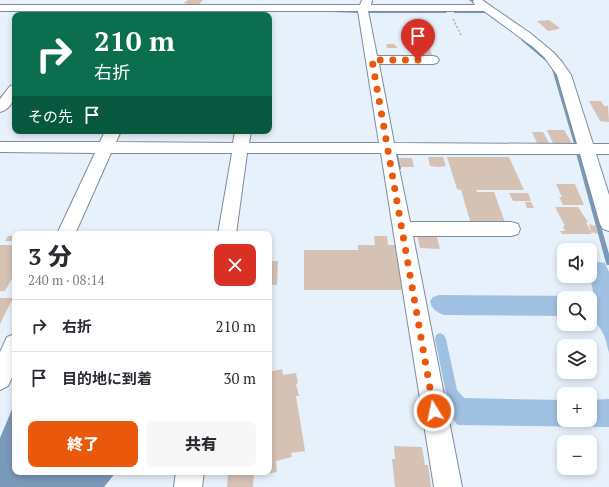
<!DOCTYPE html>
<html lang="ja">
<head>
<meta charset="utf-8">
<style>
  body { margin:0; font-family:"PT Serif","Noto Sans JP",serif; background:#f7f7f7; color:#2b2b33; height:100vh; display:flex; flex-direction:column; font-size:15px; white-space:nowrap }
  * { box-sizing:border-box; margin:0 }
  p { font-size:13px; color:#7c7c81 }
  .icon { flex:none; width:22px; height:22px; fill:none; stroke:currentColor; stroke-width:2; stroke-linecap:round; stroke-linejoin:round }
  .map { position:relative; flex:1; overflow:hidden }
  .side { position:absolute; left:12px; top:231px; width:260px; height:244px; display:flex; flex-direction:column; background:#fff; border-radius:8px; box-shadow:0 2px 6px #0003 }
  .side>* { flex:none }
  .hud { position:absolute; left:12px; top:12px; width:260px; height:122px; border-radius:8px; box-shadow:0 2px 6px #0003; background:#0b6e4f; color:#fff; overflow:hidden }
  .fabs { position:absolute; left:557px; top:243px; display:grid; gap:8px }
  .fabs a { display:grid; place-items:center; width:40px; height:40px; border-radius:8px; background:#fff; box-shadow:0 2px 6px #0003; font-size:20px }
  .pin { position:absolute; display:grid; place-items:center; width:34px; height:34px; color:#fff; margin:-41px -17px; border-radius:50% 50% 50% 0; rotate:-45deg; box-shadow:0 0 4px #0007 }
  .pin .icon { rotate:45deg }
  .me { position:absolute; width:44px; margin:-22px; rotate:350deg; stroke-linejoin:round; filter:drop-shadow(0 0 3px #0008) }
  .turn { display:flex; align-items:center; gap:14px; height:84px; padding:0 16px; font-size:18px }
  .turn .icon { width:52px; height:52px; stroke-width:2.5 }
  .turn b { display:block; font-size:28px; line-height:34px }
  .then { display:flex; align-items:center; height:38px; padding:0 16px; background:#0003; gap:8px; font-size:15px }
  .round { display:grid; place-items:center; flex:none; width:42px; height:42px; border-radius:8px; background:#f7f7f7 }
  .overview { display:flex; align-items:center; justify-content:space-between; height:68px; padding:0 16px }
  h1 { font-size:24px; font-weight:800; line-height:30px }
  .button { display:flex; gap:8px; margin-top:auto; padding:8px 16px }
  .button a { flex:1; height:46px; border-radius:8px; background:#ea580c; color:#fff; font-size:16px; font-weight:800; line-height:46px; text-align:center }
  .button a+a { background:#f7f7f7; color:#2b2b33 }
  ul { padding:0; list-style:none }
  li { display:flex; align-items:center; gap:12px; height:52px; padding:0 16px; border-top:1px solid #e1e1e2 }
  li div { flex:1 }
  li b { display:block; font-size:15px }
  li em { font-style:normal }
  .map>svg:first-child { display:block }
  .forest { fill:#a1c1e2 }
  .water { fill:#7a98b8 }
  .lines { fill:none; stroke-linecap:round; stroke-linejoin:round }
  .stream { fill:#7a98b8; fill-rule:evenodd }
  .building { fill:#d6c1b5 }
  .street-casing { stroke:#7d8c9c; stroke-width:2 }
  .path { stroke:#a5aeb6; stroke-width:1.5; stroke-dasharray:2 2; stroke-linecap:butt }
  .street { fill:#fff; fill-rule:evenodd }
  .route { stroke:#ea580c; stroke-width:7; stroke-dasharray:0 12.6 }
</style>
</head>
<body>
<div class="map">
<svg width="609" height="487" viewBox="0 0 609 487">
  <rect width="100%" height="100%" fill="#e7f1fb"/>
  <!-- forest -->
  <path class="forest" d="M590,261L605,263L609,272V353C605,337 604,329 590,318V298H564V316L444,315C436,312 432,309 430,301L433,297L439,295L590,296L593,292L590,275Z
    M440,333L444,335L446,339L457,390L464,398L564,400V420H590V400L609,399V427L458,425L453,420L450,413L435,339L436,335Z"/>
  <!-- water -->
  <path class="water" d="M15,402V472H116L104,487H0V438Z"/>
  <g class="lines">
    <!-- stream -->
    <path class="stream" d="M469,0H472L480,6L478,7Z
      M123,10H162L163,11L162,12H123Z
      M173,10H255L256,11L255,12H172V10Z
      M266,10H296L297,11L296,12H265V11Z
      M299,10H331L332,11L331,12H300L299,11Z
      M334,10L358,11L359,12L358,13L333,12V11Z
      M369,11H446L447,12L446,13H368V11Z
      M455,11H487L488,12L487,13H454V11Z
      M521,38H523L550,61V63H548L521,40Z
      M553,68L556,69L578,144L577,145H576L574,144L552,69Z
      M577,152H579L580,153L609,254V265H607L606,263L576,153Z
      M395,154H396L398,155L401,168V169H399L397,168L394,155Z"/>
  </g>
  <!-- building -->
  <path class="building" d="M188,0H203L199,4L193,5L184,3Z
    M549,20L560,28H558L559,29L548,31L537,21Z
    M386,44H394L398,48H387Z
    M415,49H430L433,57H414L413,53H416Z
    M589,101H601L604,106H608L609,122L600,121Z
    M547,130H564L572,143H553Z
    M532,132H543L549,143H537Z
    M428,157H443L446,166L439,167L430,166Z
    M447,157H509L524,190H476L477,192H494L506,225L471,224L461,190L457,189Z
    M399,158H412L414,167H401Z
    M556,184H575L584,205H563L559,197H562Z
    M509,193H528L531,201H513Z
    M525,202H531L534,208H527Z
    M555,207H578L588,222H586L592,234H562L560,231H565L563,226H565Z
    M589,224L596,226L598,234L591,232Z
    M417,234H436L440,249L420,248Z
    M8,236H15V241H5Z
    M374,236H387L388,245H395L402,290H304V250H358V245H375Z
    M0,245H15V273L5,291H0Z
    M269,261H278L277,285H269Z
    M0,298H13L0,324Z
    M282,369L283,375L296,373L298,383L296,384L299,396H296L305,451L291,453L292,457L276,461L277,472L262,475V472H269V433H271L269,421V372Z
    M394,446L422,447L425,465H428L431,487H395L392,459H395Z
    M228,472H254L253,487H227Z"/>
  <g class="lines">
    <!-- street casing -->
    <g class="street-casing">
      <path id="street" d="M362,0H372L371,5H475L473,2L474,0H482L530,33L553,52L562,62L571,75L593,144H609V154H596L609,195V231L603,229L600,224L580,154H396L410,222H511L518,224L520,229L518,234L511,236H413L462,487H434L381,153H247L236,234H218L232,153H111L75,234H57L95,153L0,152V142H100L105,131H121L116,142L233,143L235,131H251L249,143H379L358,11H0V5H360ZM368,11H484L533,47L544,57L557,75L577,144L394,143L379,64H433L437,63L439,60L437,57L433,56H377Z
        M15,85C15,96 13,109 0,112V99L10,86Z
        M15,334V371L8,386L0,390V352L7,337Z
        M176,472H204L202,487H174Z"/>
    </g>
    <!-- path -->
    <path class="path" d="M453,19L461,35"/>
    <!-- street -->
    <use href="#street" class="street"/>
  </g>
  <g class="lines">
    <!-- route -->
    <path class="route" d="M418,60H372L434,411"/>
  </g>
</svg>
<div class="fabs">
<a><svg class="icon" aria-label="sound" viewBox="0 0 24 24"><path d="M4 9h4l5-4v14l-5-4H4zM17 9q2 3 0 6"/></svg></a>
<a><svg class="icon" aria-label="search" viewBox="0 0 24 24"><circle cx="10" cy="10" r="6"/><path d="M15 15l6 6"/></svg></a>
<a><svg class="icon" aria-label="layers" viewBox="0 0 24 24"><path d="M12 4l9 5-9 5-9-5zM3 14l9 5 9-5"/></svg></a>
<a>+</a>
<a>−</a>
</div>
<div class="pin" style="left:418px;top:60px;background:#d93025"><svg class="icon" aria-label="arrive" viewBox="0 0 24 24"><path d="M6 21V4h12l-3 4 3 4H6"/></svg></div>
<svg class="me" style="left:434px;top:411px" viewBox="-20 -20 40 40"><circle r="17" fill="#ea580c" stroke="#fff" stroke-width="3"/><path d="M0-11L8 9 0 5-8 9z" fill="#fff"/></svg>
<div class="hud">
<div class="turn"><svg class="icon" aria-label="right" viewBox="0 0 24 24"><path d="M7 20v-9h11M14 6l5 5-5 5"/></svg><div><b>210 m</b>右折</div></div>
<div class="then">その先<svg class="icon" aria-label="arrive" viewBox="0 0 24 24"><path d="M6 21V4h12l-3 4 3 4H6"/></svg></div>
</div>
<section class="side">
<div class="overview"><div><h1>3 分</h1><p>240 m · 08:14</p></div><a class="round" style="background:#d93025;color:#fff"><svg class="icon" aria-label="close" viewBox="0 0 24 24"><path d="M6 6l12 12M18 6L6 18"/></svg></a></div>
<ul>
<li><svg class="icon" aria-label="right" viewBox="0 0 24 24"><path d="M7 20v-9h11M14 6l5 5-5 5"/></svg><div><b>右折</b></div><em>210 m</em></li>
<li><svg class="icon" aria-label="arrive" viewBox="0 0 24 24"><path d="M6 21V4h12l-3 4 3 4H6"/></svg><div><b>目的地に到着</b></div><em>30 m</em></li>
</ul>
<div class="button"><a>終了</a><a>共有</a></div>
</section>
</div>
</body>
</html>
